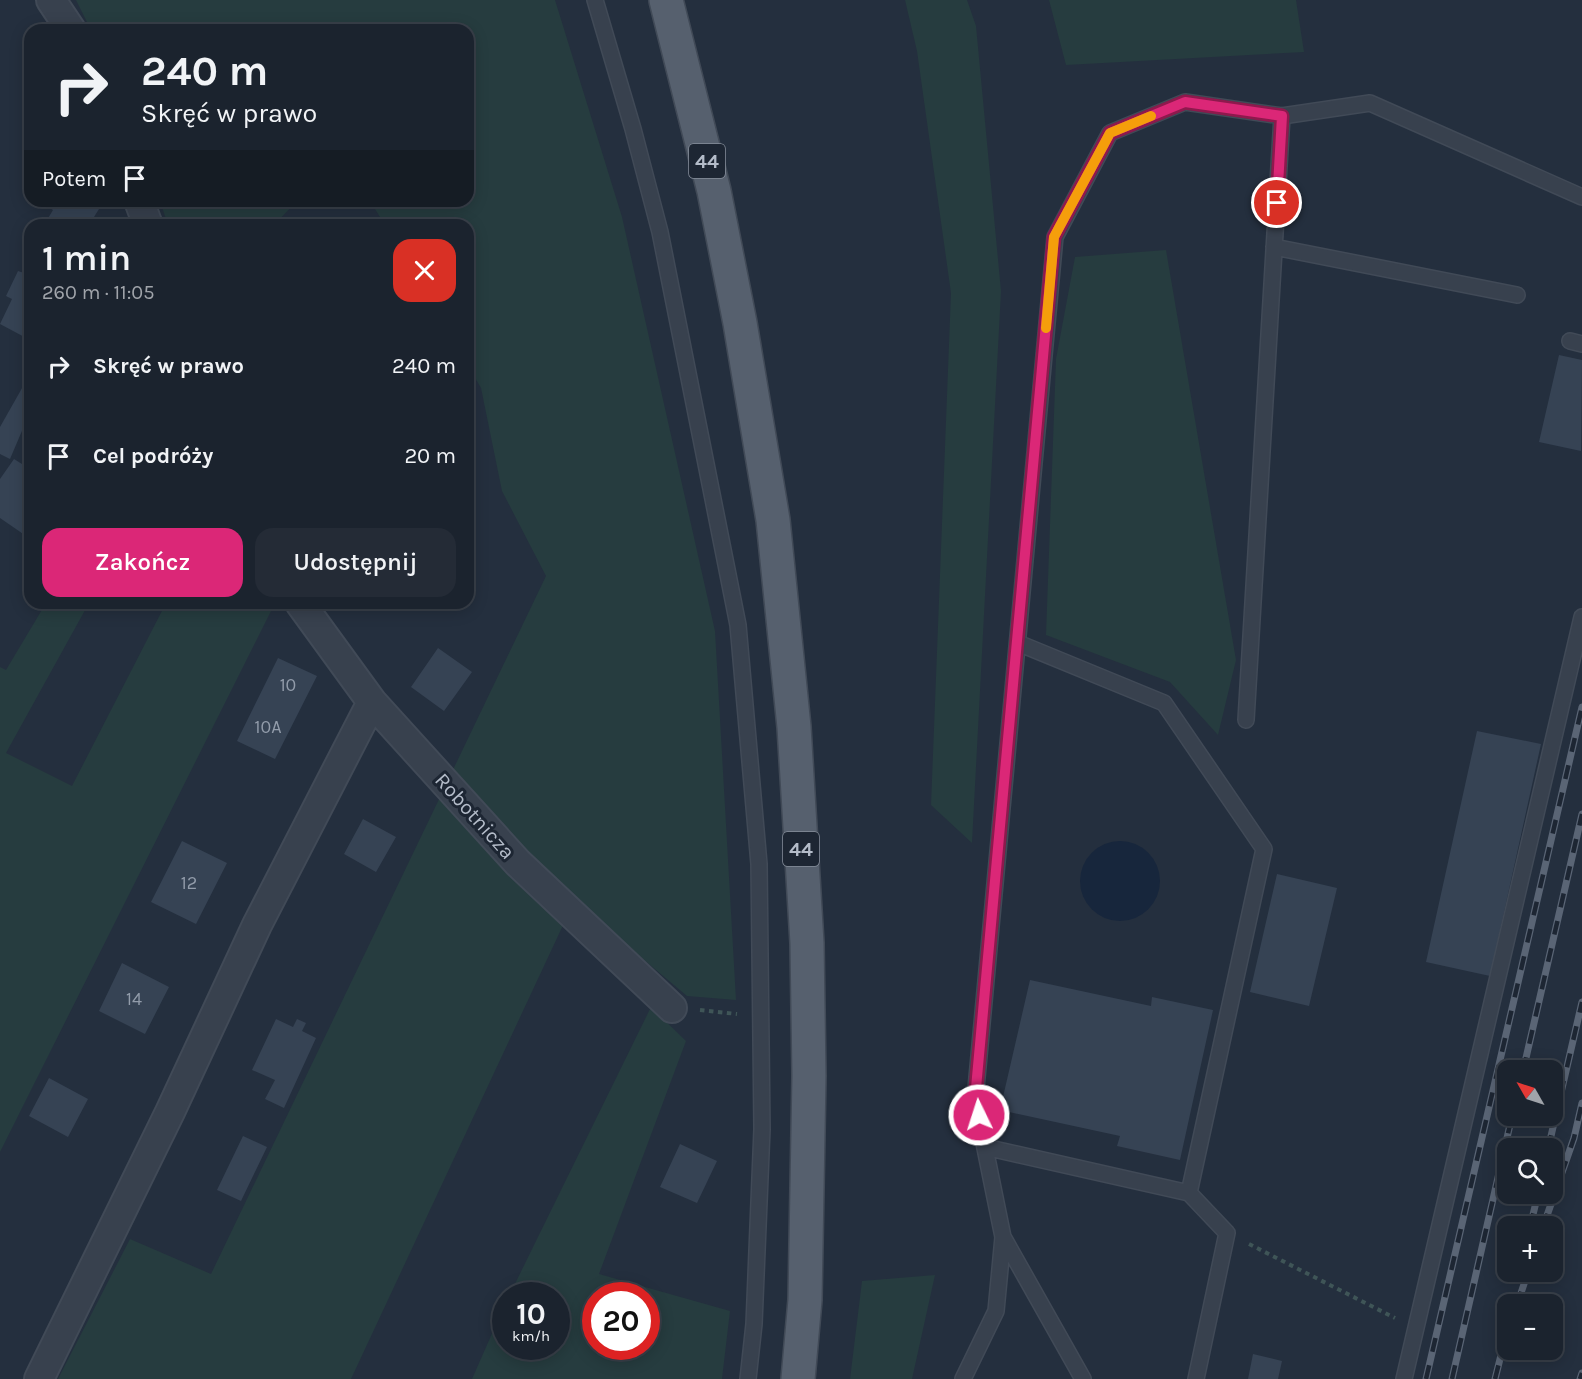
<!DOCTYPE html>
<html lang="pl">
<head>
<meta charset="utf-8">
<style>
  body { margin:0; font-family:Karla,sans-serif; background:#242b36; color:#f1f3f6; height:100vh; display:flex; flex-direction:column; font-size:22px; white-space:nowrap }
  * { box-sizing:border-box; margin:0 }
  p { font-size:20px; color:#a0a4aa }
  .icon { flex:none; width:33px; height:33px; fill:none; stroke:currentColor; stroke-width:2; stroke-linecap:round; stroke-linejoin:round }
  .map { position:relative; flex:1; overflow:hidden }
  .details { position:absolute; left:24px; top:219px; width:450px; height:390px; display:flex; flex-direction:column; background:#1b232e; border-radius:18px; box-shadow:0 3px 15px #0003,0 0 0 2px #39404a }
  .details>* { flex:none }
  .hud { position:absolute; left:24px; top:24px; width:450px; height:183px; border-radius:18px; box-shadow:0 3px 15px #0003,0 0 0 2px #39404a; background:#1b232e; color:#f1f3f6; overflow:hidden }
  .needle { width:39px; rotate:309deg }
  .fabs { position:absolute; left:1497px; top:1060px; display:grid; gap:12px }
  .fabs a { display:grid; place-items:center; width:66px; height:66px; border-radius:12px; background:#1b232e; box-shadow:0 3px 15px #0003,0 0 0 2px #39404a; font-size:30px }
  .speed { position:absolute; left:492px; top:1282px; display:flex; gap:12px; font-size:30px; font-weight:700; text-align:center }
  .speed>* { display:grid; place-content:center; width:78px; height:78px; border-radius:50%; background:#1b232e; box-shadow:0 3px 15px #0003,0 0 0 2px #39404a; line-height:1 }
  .speed small { font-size:15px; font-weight:400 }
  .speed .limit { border:9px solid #d22; background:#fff; color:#111 }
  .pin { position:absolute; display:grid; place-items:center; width:51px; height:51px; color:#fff; margin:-26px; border:3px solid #fff; border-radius:50%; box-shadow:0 2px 6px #0007 }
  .me { position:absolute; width:66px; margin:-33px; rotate:356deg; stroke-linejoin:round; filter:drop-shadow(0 0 4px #0008) }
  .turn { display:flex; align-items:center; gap:21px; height:126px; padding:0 18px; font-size:27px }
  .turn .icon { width:78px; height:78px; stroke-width:2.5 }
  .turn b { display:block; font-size:42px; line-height:51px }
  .then { display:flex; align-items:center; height:57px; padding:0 18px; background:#0003; gap:12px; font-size:22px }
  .round { display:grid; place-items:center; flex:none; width:63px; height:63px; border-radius:18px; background:#242b36 }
  .head { display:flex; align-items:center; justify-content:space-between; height:102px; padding:0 18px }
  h1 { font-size:36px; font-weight:600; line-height:45px }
  .primary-button { display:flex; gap:12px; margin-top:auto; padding:12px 18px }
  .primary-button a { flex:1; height:69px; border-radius:18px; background:#db2777; color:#fff; font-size:24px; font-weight:600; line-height:69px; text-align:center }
  .primary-button a+a { background:#242b36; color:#f1f3f6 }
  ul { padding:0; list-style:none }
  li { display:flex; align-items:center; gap:18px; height:90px; padding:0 18px }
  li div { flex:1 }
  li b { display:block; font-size:22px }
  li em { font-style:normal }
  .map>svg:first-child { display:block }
  .green { fill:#263c3f; fill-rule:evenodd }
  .water { fill:#17263c }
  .building { fill:#364354 }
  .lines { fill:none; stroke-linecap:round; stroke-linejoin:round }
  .lane-casing { stroke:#414a57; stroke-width:18 }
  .street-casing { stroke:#414a57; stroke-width:32 }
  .primary-casing { stroke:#414a57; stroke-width:36 }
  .path { stroke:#3f5557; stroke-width:4; stroke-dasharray:4.5 4.5; stroke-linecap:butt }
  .lane { stroke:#38414e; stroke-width:15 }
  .street { stroke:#38414e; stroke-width:28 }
  .primary { stroke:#56606e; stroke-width:33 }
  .rail-casing { stroke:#5a6575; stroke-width:7 }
  .rail { stroke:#1d2633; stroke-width:4.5; stroke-dasharray:14; stroke-linecap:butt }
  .route-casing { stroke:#8e194d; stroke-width:15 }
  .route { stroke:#db2777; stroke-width:10 }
  .slow { stroke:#f59e0b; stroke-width:10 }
  .labels { text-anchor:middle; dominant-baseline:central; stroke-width:6; stroke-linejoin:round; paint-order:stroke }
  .number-label { font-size:18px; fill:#929caa }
  .shield { fill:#1d2633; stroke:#878f9c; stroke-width:1.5 }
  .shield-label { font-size:20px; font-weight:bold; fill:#b4bcc9 }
  .street-label { font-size:21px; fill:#b4bcc9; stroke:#1d2633 }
</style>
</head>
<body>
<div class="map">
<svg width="1582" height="1379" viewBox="0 0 1582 1379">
  <rect width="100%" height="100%" fill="#242f3e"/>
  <!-- green -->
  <path class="green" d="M76,0H555L622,217L715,631L736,1000L687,996L524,859L450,776L546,576L502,491L481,388L468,366V225H385L370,201H468V30H91Z
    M905,0H967L976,26L1001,291L972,843L931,805L951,293L917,51Z
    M1049,0H1296L1304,52L1066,65Z
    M160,201H297L274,225H168Z
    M1166,250L1236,660L1218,735L1170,682L1046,635L1056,359L1075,257Z
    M46,603H89L6,753L72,786L166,603H275L0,1152V667L6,670Z
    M442,793L565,921L351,1379H58L130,1239L211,1274Z
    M651,1007L686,1041L599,1274L730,1311L722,1379H472L505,1304L506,1347H556V1296H509ZM596,1296H646V1347H596Z
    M935,1275L912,1379H850L862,1281Z"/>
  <!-- water -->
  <path class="water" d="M1080 881a40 40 0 1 1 80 0a40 40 0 1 1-80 0Z"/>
  <!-- building -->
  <path class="building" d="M48,201H104L89,225H44L53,210L45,205Z
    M18,271L30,275V340L0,324L12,299L6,296Z
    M1559,355L1582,360L1581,451L1539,442Z
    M30,374V412L10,459L0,454V427Z
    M14,459L30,469L29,538L0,518V479Z
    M438,648L472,672L444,711L411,687Z
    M278,658L317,676L275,759L237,741Z
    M1477,731L1541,744L1490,976L1426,962Z
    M363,819L396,837L376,872L344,854Z
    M182,841L227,863L196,924L151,902Z
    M1277,874L1337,888L1309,1006L1250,992Z
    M122,963L169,987L145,1034L99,1011Z
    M1030,980L1151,1006L1152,997L1213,1010L1180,1160L1117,1146L1120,1136L1000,1110Z
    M276,1019L293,1027L297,1019L306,1023L302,1031L316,1038L284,1108L265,1099L275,1080L252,1070Z
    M49,1078L88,1099L68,1137L29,1116Z
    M243,1136L267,1147L241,1201L217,1190Z
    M680,1144L717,1161L697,1203L660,1187Z
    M1253,1354L1282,1361L1278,1379H1248Z"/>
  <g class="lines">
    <!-- lane casing -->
    <g class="lane-casing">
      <path id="lane" d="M595,0L633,129L660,232L738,625L759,864L762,1129L754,1324L748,1379
        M1274,247L1517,295
        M1570,341L1582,344
        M1246,720L1282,116
        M985,1147L1189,1193L1264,849L1164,703L1018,643
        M1189,1193L1227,1233L1196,1379
        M1003,1237L1083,1379
        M963,1379L996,1311L1003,1237L975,1099L1055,237L1110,133L1185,102L1282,116L1370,103L1582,197
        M1404,1379L1582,617"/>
    </g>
    <!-- street casing -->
    <g class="street-casing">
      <path id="street" d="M51,0L71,30
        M139,201L148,225
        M300,603L372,702L518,863L672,1008
        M39,1379L170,1112L257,925L372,702"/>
    </g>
    <!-- primary casing -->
    <g class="primary-casing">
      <path id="primary" d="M666,0L714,191L740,323L773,520L794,727L807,943L809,1076L805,1300L798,1379"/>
    </g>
    <!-- path -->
    <path class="path" d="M700,1010L737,1014
      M1249,1244L1395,1318"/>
    <!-- lane -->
    <use href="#lane" class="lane"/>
    <!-- street -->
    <use href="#street" class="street"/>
    <!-- primary -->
    <use href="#primary" class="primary"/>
    <!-- rail casing -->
    <g class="rail-casing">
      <path id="rail" d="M1523,1071L1582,814
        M1548,1149L1582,1002
        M1530,1227L1538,1194
        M1543,1227L1574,1138L1582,1103
        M1517,1305L1528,1272
        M1426,1379L1582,707
        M1452,1379L1512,1116
        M1495,1379L1508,1327
        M1580,1379L1582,1373"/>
    </g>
    <!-- rail -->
    <use href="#rail" class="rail"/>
  </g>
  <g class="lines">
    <!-- route casing -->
    <g class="route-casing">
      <path id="route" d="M979,1115L975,1099L1054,237L1110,133L1185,102L1282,116L1277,203"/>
    </g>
    <!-- route -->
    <use href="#route" class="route"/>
    <!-- slow -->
    <path class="slow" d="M1046,328L1054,237L1110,133L1151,116"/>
  </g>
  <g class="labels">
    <!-- number labels -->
    <g class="number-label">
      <text x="288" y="685">10</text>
      <text x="268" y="727">10A</text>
      <text x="189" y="883">12</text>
      <text x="134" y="999">14</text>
    </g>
    <!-- shield labels -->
    <g class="shield">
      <rect x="689" y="144" width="36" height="34" rx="4.5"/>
      <rect x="783" y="832" width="36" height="34" rx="4.5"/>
    </g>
    <g class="shield-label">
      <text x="707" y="161">44</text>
      <text x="801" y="849">44</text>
    </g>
    <!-- street labels -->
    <g class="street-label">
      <text transform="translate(475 816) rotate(48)">Robotnicza</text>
    </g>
  </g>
</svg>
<div class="fabs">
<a><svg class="needle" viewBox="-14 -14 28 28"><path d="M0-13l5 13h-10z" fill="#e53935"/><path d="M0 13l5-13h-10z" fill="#a0a4aa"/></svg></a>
<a><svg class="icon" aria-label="search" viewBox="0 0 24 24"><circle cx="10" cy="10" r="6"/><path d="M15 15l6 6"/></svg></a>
<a>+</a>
<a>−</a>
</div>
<div class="speed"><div>10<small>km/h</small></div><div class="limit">20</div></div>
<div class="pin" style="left:1277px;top:203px;background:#d93025"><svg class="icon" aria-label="arrive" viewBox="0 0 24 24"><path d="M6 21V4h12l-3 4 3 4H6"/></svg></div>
<svg class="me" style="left:979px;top:1115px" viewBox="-20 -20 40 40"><circle r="17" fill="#db2777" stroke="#fff" stroke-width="3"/><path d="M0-11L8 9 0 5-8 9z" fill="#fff"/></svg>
<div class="hud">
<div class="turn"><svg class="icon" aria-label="right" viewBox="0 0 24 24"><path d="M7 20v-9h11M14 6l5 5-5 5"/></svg><div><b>240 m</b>Skręć w prawo</div></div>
<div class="then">Potem<svg class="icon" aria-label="arrive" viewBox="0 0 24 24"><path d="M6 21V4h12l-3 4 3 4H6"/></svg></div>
</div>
<section class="details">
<div class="head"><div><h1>1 min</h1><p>260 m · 11:05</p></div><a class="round" style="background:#d93025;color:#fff"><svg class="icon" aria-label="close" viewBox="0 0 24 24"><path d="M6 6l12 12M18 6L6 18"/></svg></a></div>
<ul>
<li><svg class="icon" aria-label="right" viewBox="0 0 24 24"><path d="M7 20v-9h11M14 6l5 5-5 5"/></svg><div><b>Skręć w prawo</b></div><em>240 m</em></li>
<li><svg class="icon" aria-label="arrive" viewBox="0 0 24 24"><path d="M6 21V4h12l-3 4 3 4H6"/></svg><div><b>Cel podróży</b></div><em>20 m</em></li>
</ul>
<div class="primary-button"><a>Zakończ</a><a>Udostępnij</a></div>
</section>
</div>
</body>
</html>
